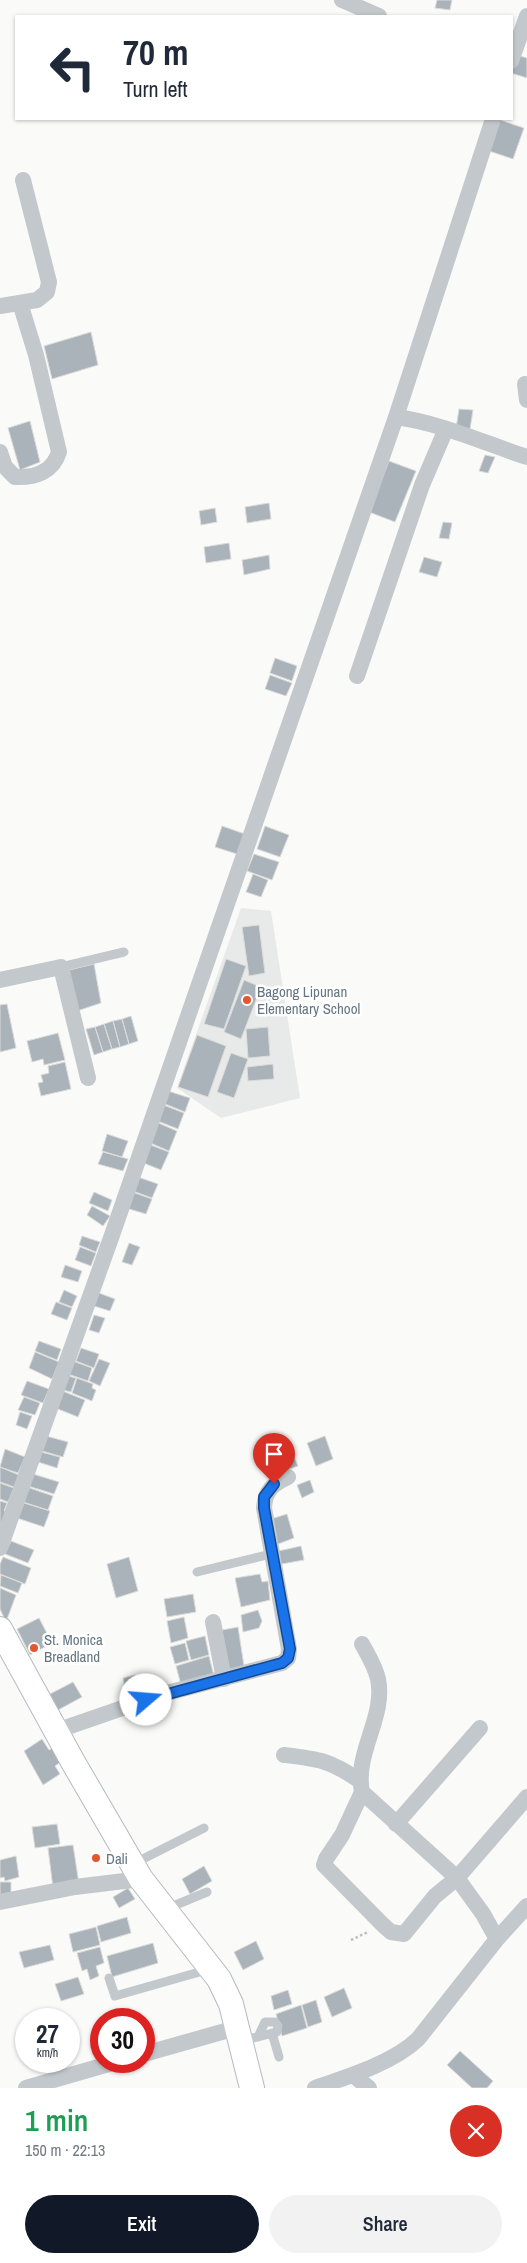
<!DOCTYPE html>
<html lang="en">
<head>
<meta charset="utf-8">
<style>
  body { margin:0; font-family:"Archivo Narrow",sans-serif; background:#f2f2f3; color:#1f2937; height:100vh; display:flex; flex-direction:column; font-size:19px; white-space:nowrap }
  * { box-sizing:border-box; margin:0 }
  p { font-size:16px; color:#747a83 }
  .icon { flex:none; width:28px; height:28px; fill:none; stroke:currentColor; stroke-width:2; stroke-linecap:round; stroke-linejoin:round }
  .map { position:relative; height:2088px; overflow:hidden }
  .side { display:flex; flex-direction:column; background:#fff; flex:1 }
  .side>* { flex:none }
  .banner { position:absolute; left:15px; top:15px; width:498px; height:105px; border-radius:0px; box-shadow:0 1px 4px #0004; background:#fff; color:#1f2937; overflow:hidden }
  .speed { position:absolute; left:15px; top:2008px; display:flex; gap:10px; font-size:25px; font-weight:700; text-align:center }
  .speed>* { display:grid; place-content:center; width:65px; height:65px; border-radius:50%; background:#fff; box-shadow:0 1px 4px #0004; line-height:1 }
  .speed small { font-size:12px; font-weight:400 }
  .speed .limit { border:8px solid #d22; background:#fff; color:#111 }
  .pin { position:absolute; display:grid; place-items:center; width:42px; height:42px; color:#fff; margin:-51px -21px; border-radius:50% 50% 50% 0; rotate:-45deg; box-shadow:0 0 5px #0007 }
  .pin .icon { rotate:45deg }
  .me { position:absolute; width:55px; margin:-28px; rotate:72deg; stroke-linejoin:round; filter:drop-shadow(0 0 4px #0008) }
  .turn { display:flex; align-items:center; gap:18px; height:105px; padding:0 25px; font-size:22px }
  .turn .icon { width:65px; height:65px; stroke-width:2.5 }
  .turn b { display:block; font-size:35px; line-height:42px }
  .round { display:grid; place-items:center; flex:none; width:52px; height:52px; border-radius:26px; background:#f2f2f3 }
  .summary { display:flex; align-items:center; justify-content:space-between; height:85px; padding:0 25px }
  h1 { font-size:30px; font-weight:600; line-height:38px; color:#1e9e55 }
  .button { display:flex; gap:10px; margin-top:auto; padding:10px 25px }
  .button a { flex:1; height:58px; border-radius:30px; background:#111827; color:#fff; font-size:20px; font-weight:600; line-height:58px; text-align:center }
  .button a+a { background:#f2f2f3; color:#1f2937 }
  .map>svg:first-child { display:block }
  .built { fill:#e8e9e9 }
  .building { fill:#aab3b9; stroke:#dcdcda }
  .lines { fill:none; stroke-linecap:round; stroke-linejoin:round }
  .secondary-casing { stroke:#b3babf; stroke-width:26 }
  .path { stroke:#bbbfc2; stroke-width:2.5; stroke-dasharray:2.5 2.5; stroke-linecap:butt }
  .lane { stroke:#c3c8cc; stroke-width:9 }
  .street { stroke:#c3c8cc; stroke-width:16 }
  .secondary { stroke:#fff; stroke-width:24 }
  .route-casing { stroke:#114b97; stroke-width:12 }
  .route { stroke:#1a73e8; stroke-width:9 }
  .poi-dot { fill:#e4572e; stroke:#fff; stroke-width:2 }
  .labels { text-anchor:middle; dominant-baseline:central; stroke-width:5; stroke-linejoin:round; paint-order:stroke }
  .poi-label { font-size:15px; fill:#657683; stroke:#fff; text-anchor:start }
</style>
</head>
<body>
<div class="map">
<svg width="527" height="2088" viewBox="0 0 527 2088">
  <rect width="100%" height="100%" fill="#fafaf8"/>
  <!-- built -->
  <path class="built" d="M241,908L271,911L300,1098L221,1118L177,1088Z"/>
  <!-- building -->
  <path class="building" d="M437,0H452L450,10L435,8Z
    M517,55L527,58V78L511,73Z
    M497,119L524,128L513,159L486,150Z
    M91,332L98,365L52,379L44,346Z
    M459,409L473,410L470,429L456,428Z
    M30,421L40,462L20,470L8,428Z
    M485,455L495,457L488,473L479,471Z
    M389,461L416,471L395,522L369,512Z
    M269,503L271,519L247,523L245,507Z
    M215,508L217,522L201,525L199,511Z
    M443,522L452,523L449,539L439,538Z
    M229,543L231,559L206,563L204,547Z
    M269,555L270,569L244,575L242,560Z
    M424,557L442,562L437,577L419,572Z
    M275,658L297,666L292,681L270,673Z
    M270,675L292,683L286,696L265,689Z
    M222,826L245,834L237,854L215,847Z
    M265,826L289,835L280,857L257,849Z
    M254,854L279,862L272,880L247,871Z
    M253,874L268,880L261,897L246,892Z
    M259,925L265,973L249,976L242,927Z
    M226,959L246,966L224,1029L204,1024Z
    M94,964L101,1003L74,1012L65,971Z
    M244,980L261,987L241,1039L224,1032Z
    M7,1004L16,1048L0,1052V1005Z
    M131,1016L138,1041L129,1044L122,1019Z
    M122,1019L129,1044L120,1047L113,1021Z
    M113,1021L120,1047L112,1049L104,1024Z
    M104,1024L112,1049L103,1052L95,1027Z
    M95,1027L103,1052L94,1055L86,1029Z
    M268,1027L270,1056L248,1058L246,1029Z
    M58,1033L65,1060L44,1065L43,1059L32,1062L27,1041Z
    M197,1035L226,1046L208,1097L178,1087Z
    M231,1053L248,1059L234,1098L217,1092Z
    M65,1062L71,1089L41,1096L38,1083L43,1082L41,1075L49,1073L48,1066Z
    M273,1064L274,1079L248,1081L247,1067Z
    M168,1091L190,1098L185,1112L165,1104Z
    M161,1104L184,1113L178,1129L155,1120Z
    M156,1122L177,1131L169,1151L148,1142Z
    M107,1134L128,1141L122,1157L102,1151Z
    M148,1144L169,1152L161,1170L141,1162Z
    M103,1152L128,1159L123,1171L98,1164Z
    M135,1176L158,1184L152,1198L130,1190Z
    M94,1192L112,1200L108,1211L89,1203Z
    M132,1192L152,1199L146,1214L126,1208Z
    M92,1206L110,1216L103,1226L87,1215Z
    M82,1236L100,1242L96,1252L79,1245Z
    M129,1243L140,1247L132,1265L122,1262Z
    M80,1247L96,1253L91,1266L75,1260Z
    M65,1265L82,1271L78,1282L61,1277Z
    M64,1290L77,1296L72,1307L59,1302Z
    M99,1293L115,1299L110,1311L94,1306Z
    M56,1302L72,1308L67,1320L51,1314Z
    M94,1315L105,1318L99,1333L89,1330Z
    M39,1341L61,1349L57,1360L35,1351Z
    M81,1348L99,1354L94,1368L76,1361Z
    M35,1352L59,1362L52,1379L29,1368Z
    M99,1359L110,1363L100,1386L89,1381Z
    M70,1360L92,1368L88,1381L65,1373Z
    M64,1375L76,1378L71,1392L59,1389Z
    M77,1378L93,1384L92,1388L96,1390L92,1401L72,1393Z
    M27,1381L49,1389L43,1403L21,1395Z
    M60,1390L85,1400L78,1417L53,1407Z
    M24,1397L40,1403L35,1415L18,1410Z
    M20,1412L32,1416L27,1429L16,1425Z
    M46,1436L68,1442L63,1457L42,1451Z
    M325,1436L333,1459L316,1466L307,1443Z
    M5,1449L25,1457L18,1473L0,1467Z
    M291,1449L298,1466L284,1471L279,1455Z
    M41,1452L60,1457L57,1468L38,1462Z
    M0,1467L19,1475L14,1487L0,1482Z
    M33,1474L59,1482L54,1494L28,1486Z
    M310,1480L314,1492L302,1498L297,1485Z
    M0,1483L14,1488L8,1502L0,1499Z
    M27,1487L53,1496L48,1510L23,1502Z
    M0,1501L7,1503L4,1511L8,1512L0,1525Z
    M24,1503L50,1511L44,1527L17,1518Z
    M287,1514L294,1538L278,1544L271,1519Z
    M11,1541L34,1550L28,1563L5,1554Z
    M301,1546L304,1560L276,1565L274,1552Z
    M3,1557L31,1568L25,1584L0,1574V1564Z
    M129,1557L138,1591L116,1598L107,1564Z
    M260,1574L262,1582L268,1581L270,1600L241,1607L235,1578Z
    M1,1575L22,1583L18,1593L0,1586Z
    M0,1588L16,1595L6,1622L0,1609Z
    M193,1594L196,1612L167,1617L164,1599Z
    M258,1610L262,1621L259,1628L243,1632L241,1615Z
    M184,1617L188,1638L171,1643L167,1621Z
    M39,1618L52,1643L30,1655L17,1629Z
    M238,1627L244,1666L224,1672L217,1631Z
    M205,1636L209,1655L191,1660L186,1641Z
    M185,1643L189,1660L175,1664L170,1647Z
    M209,1656L214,1676L181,1685L176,1666Z
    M148,1674L153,1690L142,1694L138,1677Z
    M135,1675L139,1697L127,1700L123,1678Z
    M73,1682L82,1697L58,1710L50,1694Z
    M42,1739L49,1750L53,1748L62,1761L55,1766L60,1774L43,1785L24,1751Z
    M57,1824L60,1844L35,1848L32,1827Z
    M73,1845L79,1884L53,1888L48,1848Z
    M16,1856L19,1877L5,1881L4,1877L0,1878V1860Z
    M204,1866L212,1881L190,1894L182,1879Z
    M0,1882H11V1898L0,1899Z
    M128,1888L135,1899L119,1908L113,1897Z
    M127,1917L131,1933L101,1942L97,1926Z
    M96,1927L100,1945L73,1952L69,1934Z
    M256,1941L264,1959L243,1970L234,1952Z
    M153,1943L158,1963L112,1977L107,1956Z
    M50,1945L54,1960L24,1968L19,1952Z
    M100,1947L104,1963L96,1966L99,1976L90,1980L87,1969L82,1971L77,1953Z
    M78,1977L84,1994L61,2001L55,1984Z
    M344,1988L352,2008L332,2017L324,1997Z
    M288,1990L292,2004L274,2010L271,1996Z
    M316,2000L322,2022L308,2027L302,2005Z
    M301,2005L307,2028L282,2036L276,2014Z
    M460,2051L493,2081L487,2088H472L447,2065Z"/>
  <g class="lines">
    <!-- secondary casing -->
    <g class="secondary-casing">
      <path id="secondary" d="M0,1629L73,1762L141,1879L219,1979L231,2004L252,2088"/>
    </g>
    <!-- path -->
    <path class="path" d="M351,1940L368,1932"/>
    <!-- lane -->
    <path class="lane" d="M61,967L124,952
      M197,1572L271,1554
      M133,1864L204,1828
      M166,1909L207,1892
      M109,1978L115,1996L210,1969
      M272,2033L279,2057
      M241,2041L277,2032L278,2026L275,2022H265L258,2037"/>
    <!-- street -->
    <path class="street" d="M342,0L379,16
      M511,61L527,16
      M0,306L37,300L47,292L49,282L23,180
      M525,384L527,400
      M396,417C441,423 484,443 527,457
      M0,452L5,467L15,477C35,478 53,472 59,452L36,355L20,303
      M357,676L422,485L446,429
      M0,980L61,967L88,1078
      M0,1548L111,1238L396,417L493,119
      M213,1622L224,1679
      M362,1644C368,1655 375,1666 378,1679C386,1717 354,1753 362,1792L457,1878L483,1914L497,1939
      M56,1731L163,1694L282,1663L288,1658L289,1649L264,1508C265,1490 273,1484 288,1477
      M284,1755C319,1759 330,1760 360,1781
      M362,1792L342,1835L326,1859L324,1865L383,1925L391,1932L404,1934L435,1896L457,1878L527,1797
      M396,1824L480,1728
      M0,1902L75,1887L141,1879
      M144,2054L236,2028
      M353,2075L369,2088
      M26,2088L119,2061
      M315,2088C347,2077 393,2063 418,2039L497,1939L527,1906"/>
    <!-- secondary -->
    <use href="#secondary" class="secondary"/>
  </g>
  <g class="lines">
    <!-- route casing -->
    <g class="route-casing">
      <path id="route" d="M146,1700L282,1663L288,1658L290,1649L264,1508V1497L274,1484"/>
    </g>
    <!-- route -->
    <use href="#route" class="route"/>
  </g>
  <!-- markers -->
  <g class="poi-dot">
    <circle cx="247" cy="1000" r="5"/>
    <circle cx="34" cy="1648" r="5"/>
    <circle cx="96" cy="1858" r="5"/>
  </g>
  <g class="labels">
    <!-- poi labels -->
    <g class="poi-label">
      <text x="257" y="991">Bagong Lipunan<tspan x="257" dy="17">Elementary School</tspan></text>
      <text x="44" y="1639">St. Monica<tspan x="44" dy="17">Breadland</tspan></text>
      <text x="106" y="1858">Dali</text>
    </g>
  </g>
</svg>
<div class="speed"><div>27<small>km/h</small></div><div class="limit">30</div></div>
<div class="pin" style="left:274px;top:1484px;background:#d93025"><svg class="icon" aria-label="arrive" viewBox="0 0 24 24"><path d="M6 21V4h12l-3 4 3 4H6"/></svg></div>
<svg class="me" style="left:146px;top:1700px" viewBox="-20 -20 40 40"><circle r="19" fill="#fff"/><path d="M0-13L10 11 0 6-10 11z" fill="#1a73e8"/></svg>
<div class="banner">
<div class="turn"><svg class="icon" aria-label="left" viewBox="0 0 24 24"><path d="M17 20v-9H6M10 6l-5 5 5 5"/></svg><div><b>70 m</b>Turn left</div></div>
</div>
</div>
<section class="side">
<div class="summary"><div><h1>1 min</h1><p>150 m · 22:13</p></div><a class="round" style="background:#d93025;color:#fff"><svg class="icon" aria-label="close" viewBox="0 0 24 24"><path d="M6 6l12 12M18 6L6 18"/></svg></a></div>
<div class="button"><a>Exit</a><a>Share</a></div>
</section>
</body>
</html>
